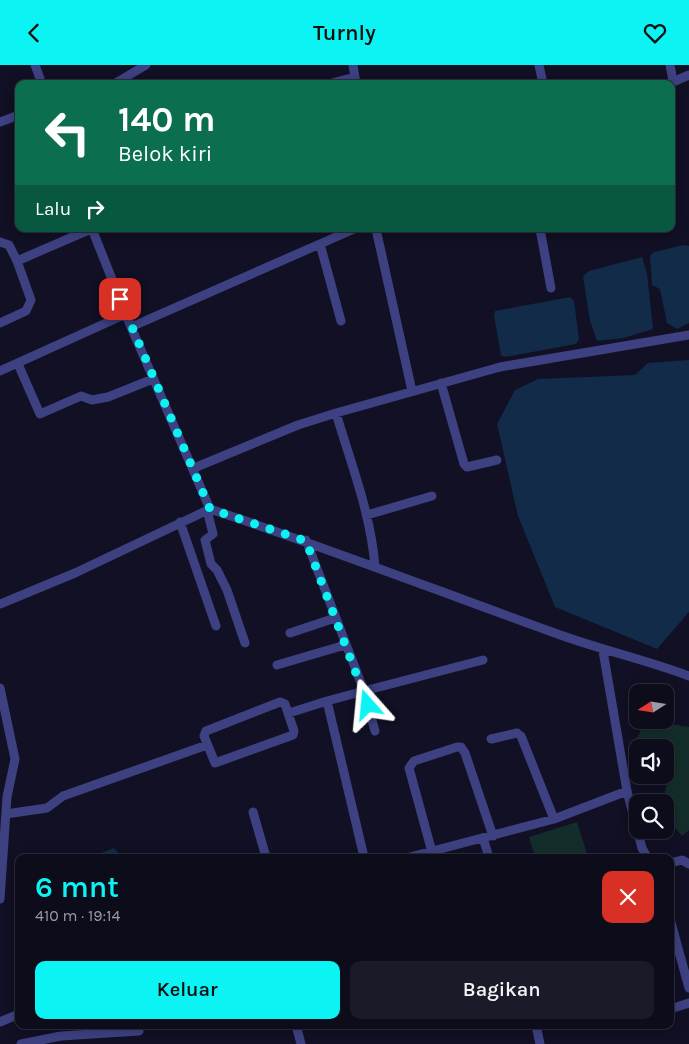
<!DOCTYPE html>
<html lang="id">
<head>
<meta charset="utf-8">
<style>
  body { margin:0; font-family:Karla,sans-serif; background:#1b1a28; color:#f1f3f6; height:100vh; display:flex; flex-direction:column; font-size:19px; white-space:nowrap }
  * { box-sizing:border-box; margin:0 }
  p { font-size:16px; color:#9a9ba3 }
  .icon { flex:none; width:28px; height:28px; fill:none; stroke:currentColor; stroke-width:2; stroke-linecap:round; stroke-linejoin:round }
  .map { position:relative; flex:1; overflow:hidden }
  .drawer { position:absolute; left:15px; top:789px; width:659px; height:175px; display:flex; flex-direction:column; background:#0d0c1b; border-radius:10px; box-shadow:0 2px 12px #0003,0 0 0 1px #2d2c3a }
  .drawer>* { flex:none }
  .guide { position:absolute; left:15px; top:15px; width:660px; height:152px; border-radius:10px; box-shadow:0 2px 12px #0003,0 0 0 1px #2d2c3a; background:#0b6e4f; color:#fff; overflow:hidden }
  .needle { width:32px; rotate:258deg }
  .tools { position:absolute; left:629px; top:619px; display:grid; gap:10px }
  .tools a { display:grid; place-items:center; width:45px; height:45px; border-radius:10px; background:#0d0c1b; box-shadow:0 2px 12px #0003,0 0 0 1px #2d2c3a; font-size:25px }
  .pin { position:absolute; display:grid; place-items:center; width:42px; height:42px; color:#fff; margin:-21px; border-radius:10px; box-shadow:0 2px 8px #0006 }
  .me { position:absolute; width:55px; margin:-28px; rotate:342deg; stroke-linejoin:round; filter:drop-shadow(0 0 4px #0008) }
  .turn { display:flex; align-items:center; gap:18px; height:105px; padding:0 20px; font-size:22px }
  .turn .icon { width:65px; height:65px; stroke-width:2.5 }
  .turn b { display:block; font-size:35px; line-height:42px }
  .then { display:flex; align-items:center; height:48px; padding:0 20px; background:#0003; gap:10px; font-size:19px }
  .round { display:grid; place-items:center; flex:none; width:52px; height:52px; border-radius:10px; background:#1b1a28 }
  .summary { display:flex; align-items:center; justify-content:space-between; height:85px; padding:0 20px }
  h1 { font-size:30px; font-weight:600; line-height:38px; color:#0cf3f3 }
  .primary-button { display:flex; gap:10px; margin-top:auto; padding:10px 20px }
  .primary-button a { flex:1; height:58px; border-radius:10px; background:#0cf3f3; color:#111; font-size:20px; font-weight:600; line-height:58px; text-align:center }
  .primary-button a+a { background:#1b1a28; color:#f1f3f6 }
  header { display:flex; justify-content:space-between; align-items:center; height:65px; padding:0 20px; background:#0cf3f3; color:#111; font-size:22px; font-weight:600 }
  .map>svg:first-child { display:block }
  .green { fill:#132e2a }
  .water { fill:#112b48 }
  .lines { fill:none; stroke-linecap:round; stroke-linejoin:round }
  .minor { stroke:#3d4181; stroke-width:9 }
  .route { stroke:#0cf3f3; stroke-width:9; stroke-dasharray:0 16.2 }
</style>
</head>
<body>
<header><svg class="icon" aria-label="back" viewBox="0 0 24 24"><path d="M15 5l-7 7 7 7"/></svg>Turnly<svg class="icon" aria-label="heart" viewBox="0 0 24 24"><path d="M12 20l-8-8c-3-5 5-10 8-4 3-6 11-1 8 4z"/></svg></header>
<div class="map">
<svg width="689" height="979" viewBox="0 0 689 979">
  <rect width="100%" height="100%" fill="#111024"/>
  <!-- green -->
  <path class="green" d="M646,655L689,662V765L682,771L665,750V738L663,737L670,702L665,698V682H642L635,677Z
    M577,757L588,792H535L529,772Z"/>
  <!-- water -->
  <path class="water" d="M684,180L689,181V258L677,264L667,258L660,224L652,220L650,191L654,187Z
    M642,192L647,208L653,264L624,273L597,276L590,256L583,211L589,206Z
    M570,232L574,236L579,274L576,279L505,292L501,290L494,250L495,246Z
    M689,295V547L657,584L555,542L518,451L497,359L515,325L538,314L635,310L648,298Z
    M114,783L122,792H91Z"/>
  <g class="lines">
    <!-- minor -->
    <path class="minor" d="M35,0L42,19
      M353,0L356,19
      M539,0L543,19
      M670,0L673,16
      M114,19L146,0
      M328,19L355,12
      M668,19L689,10
      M0,57L19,50
      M92,164L131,262L210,444C325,482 438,526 552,567C597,584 644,594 689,611
      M376,164L412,326
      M540,164L551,223
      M0,177L9,180L17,196
      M320,179L341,256
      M0,258L26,246L31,235L17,196L91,164
      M131,262L354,164
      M18,299L40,349L81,331L92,335L108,332L153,314
      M0,306L126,249
      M441,318L464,399L467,402L497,395
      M336,348C351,399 371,449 375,502
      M194,403L298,360L336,348L500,302L689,270
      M207,445L213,469L205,475L211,499L217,505L227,525L245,578
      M367,450L432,431
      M180,457L216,561
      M306,475L364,626L327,636L364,792
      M0,539L75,508L210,444
      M290,568L335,553
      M603,586L627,726L642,783L647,792
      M277,600L345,580
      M0,623L15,694L7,732L0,834
      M280,637L285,639L294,666L293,670L215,698L204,671L206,666Z
      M289,648L327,636
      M375,666L364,626L483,595
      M491,674L517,668L521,671L554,754
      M253,747L266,792
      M6,749L47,743L63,731L207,680
      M483,773L489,792
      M432,787L409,703L414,696L457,682H461L465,688L493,771
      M410,792L554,754L627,726
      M670,798L682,795L689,799
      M670,854L689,923
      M670,944L689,938
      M0,957L19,949
      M296,960L301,979
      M536,960L540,979
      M21,979L61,971L139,966"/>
  </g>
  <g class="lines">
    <!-- route -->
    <path class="route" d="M120,234L210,444L306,476L368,640"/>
  </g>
</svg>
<div class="tools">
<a><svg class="needle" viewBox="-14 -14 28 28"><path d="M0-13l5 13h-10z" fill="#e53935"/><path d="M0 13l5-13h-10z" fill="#9a9ba3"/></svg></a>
<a><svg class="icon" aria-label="sound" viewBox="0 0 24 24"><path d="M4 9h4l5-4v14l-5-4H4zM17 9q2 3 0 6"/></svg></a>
<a><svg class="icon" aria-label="search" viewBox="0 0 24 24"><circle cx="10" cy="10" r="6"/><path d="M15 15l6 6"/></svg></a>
</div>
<div class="pin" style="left:120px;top:234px;background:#d93025"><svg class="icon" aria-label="arrive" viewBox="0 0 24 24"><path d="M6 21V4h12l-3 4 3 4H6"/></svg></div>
<svg class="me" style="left:368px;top:640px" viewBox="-20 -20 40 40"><path d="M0-17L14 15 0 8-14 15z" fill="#0cf3f3" stroke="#fff" stroke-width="4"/></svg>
<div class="guide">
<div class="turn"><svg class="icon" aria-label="left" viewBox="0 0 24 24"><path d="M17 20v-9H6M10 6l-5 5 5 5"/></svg><div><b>140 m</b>Belok kiri</div></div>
<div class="then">Lalu<svg class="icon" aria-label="right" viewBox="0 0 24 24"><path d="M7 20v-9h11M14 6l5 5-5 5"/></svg></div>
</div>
<section class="drawer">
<div class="summary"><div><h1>6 mnt</h1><p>410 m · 19:14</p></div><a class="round" style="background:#d93025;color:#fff"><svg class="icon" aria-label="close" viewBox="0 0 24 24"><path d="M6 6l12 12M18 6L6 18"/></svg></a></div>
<div class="primary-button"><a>Keluar</a><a>Bagikan</a></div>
</section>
</div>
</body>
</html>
